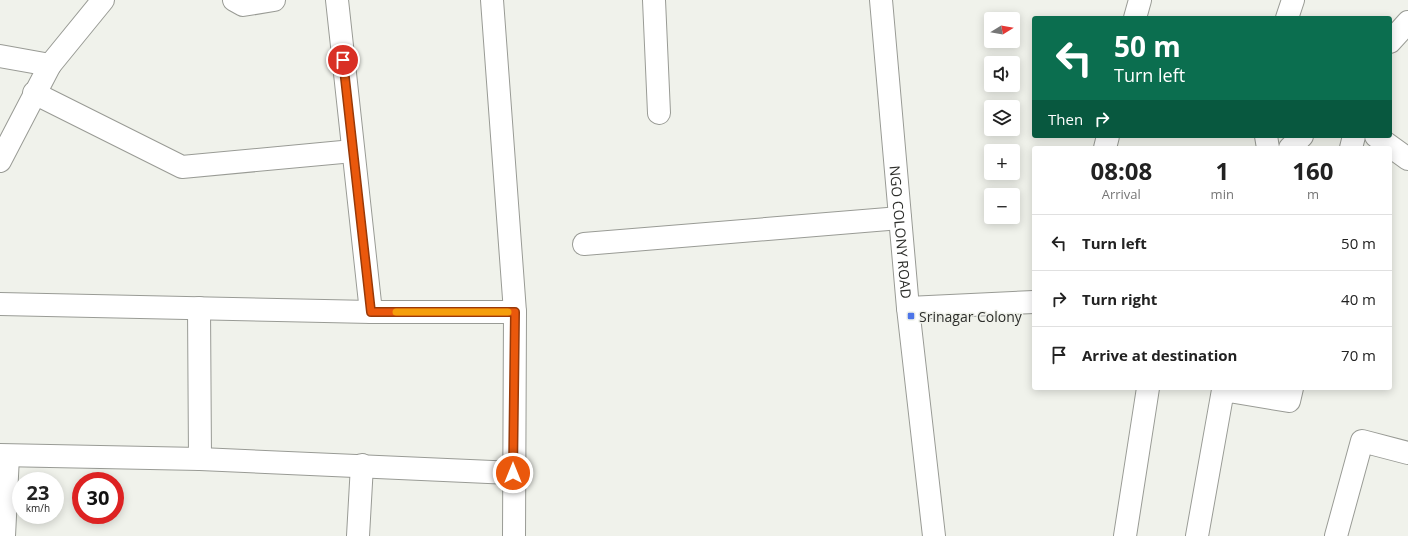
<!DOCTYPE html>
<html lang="en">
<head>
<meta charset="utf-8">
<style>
  body { margin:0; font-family:"Open Sans",sans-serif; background:#f2f2f2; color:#222; height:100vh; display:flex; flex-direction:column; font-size:15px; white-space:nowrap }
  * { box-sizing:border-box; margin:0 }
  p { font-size:13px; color:#767676 }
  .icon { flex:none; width:22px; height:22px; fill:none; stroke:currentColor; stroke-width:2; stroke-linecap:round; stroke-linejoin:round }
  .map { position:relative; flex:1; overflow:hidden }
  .sheet { position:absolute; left:1032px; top:146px; width:360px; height:244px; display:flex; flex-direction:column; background:#fff; border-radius:4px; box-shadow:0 2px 10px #0003 }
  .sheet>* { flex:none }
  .guide { position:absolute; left:1032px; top:16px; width:360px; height:122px; border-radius:4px; box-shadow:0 2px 10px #0003; background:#0b6e4f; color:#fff; overflow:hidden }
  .needle { width:26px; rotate:79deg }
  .buttons { position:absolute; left:984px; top:12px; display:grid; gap:8px }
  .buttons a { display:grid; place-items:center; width:36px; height:36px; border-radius:4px; background:#fff; box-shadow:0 2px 10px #0003; font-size:20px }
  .speed { position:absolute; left:12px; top:472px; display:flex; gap:8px; font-size:20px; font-weight:700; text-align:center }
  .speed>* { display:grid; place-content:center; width:52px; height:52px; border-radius:50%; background:#fff; box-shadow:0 2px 10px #0003; line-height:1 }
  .speed small { font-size:10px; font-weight:400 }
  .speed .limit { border:6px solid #d22; background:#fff; color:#111 }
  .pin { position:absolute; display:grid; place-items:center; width:34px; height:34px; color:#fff; margin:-17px; border:2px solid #fff; border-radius:50%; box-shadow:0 1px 4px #0007 }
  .me { position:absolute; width:44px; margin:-22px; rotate:0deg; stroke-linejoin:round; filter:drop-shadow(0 0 3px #0008) }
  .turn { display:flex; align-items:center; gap:14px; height:84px; padding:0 16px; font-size:18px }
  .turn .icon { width:52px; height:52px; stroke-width:2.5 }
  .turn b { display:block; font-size:28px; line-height:34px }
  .then { display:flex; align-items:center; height:38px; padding:0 16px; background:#0003; gap:8px; font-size:15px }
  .eta { display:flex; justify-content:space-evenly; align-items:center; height:68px; text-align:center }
  .eta b { font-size:24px; font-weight:700; line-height:28px }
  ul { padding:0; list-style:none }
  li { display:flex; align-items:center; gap:12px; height:56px; padding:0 16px; border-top:1px solid #e0e0e0 }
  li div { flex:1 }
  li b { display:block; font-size:15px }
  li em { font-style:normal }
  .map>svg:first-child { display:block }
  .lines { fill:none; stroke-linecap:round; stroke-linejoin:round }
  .minor-casing { stroke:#999b95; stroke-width:24 }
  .minor { stroke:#fff; stroke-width:22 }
  .route-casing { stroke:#983908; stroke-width:10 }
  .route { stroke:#ea580c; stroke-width:7 }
  .slow { stroke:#f59e0b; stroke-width:7 }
  .poi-dot { fill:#4d75e8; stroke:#f0f2eb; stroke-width:1.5 }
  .labels { text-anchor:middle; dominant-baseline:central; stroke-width:3; stroke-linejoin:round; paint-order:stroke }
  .street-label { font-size:14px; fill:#2d2e2b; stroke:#f0f2eb }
  .poi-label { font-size:14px; fill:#2d2e2b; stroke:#f0f2eb; text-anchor:start }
</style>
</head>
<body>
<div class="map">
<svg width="1408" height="536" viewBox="0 0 1408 536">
  <rect width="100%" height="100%" fill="#f0f2eb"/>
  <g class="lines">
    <!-- minor casing -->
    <g class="minor-casing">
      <g id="minor">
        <path d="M234,0L243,5L274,0"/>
        <path d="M337,0L371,312"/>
        <path d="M492,0L515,312L514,536"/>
        <path d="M654,0L659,113"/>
        <path id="s1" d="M881,0L908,308L934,536"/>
        <path d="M1135,18L1140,0"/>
        <path d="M1287,18L1293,0"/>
        <path d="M1390,42L1408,22"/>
        <path d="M0,56L50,65"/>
        <path d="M34,93L182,167L353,151"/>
        <path d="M1266,136L1268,148"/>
        <path d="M1376,136L1408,159"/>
        <path d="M1105,148L1108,136"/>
        <path d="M1290,148L1302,136"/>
        <path d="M1351,148L1354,136"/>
        <path d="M0,161L50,65L103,0"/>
        <path d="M584,244L900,218"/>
        <path d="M0,304L371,312H515"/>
        <path d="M199,308L200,459"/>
        <path d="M908,308L1034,302"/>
        <path d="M0,455L200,459L513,473"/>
        <path d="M4,536L8,456"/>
        <path d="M358,536L362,465"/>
        <path d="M1125,536L1148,388"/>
        <path d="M1197,536L1223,390L1289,401L1292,388"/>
        <path d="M1336,536L1362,441L1408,453"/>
      </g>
    </g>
    <!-- minor -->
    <use href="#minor" class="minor"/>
  </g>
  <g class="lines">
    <!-- route casing -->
    <g class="route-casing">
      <path id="route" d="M343,60L371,312H515L513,473"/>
    </g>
    <!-- route -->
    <use href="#route" class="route"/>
    <!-- slow -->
    <path class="slow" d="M396,312H508"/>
  </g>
  <!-- markers -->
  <rect class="poi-dot" x="907" y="312" width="8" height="8" rx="2"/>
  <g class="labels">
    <!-- street labels -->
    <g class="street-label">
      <text stroke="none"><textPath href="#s1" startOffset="233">NGO COLONY ROAD</textPath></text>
    </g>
    <!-- poi labels -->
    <g class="poi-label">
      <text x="919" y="316">Srinagar Colony</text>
    </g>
  </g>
</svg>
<div class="buttons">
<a><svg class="needle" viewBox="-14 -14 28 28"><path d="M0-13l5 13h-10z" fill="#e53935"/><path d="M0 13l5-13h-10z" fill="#767676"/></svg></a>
<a><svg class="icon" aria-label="sound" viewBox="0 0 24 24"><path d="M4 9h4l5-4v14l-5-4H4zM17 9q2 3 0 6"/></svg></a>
<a><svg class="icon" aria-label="layers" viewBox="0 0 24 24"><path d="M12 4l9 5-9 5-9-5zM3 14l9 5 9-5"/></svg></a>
<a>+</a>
<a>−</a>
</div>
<div class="speed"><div>23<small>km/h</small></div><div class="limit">30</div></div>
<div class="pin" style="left:343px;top:60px;background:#d93025"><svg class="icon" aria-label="arrive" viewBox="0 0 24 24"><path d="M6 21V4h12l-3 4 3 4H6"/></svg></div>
<svg class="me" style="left:513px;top:473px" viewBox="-20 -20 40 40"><circle r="17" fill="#ea580c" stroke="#fff" stroke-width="3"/><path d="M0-11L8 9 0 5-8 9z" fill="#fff"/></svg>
<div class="guide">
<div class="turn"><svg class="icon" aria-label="left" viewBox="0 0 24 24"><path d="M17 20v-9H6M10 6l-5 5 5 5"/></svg><div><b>50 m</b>Turn left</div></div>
<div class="then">Then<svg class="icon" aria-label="right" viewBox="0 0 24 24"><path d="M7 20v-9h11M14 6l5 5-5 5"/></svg></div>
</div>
<section class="sheet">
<div class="eta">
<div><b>08:08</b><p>Arrival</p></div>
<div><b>1</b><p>min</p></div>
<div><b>160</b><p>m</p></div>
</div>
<ul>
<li><svg class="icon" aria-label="left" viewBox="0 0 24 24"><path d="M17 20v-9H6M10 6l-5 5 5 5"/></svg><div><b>Turn left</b></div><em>50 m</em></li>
<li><svg class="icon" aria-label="right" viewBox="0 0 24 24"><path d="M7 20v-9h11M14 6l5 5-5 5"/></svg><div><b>Turn right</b></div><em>40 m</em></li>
<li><svg class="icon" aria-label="arrive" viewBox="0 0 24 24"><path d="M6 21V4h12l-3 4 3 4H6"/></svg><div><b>Arrive at destination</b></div><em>70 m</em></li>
</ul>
</section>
</div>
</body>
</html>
